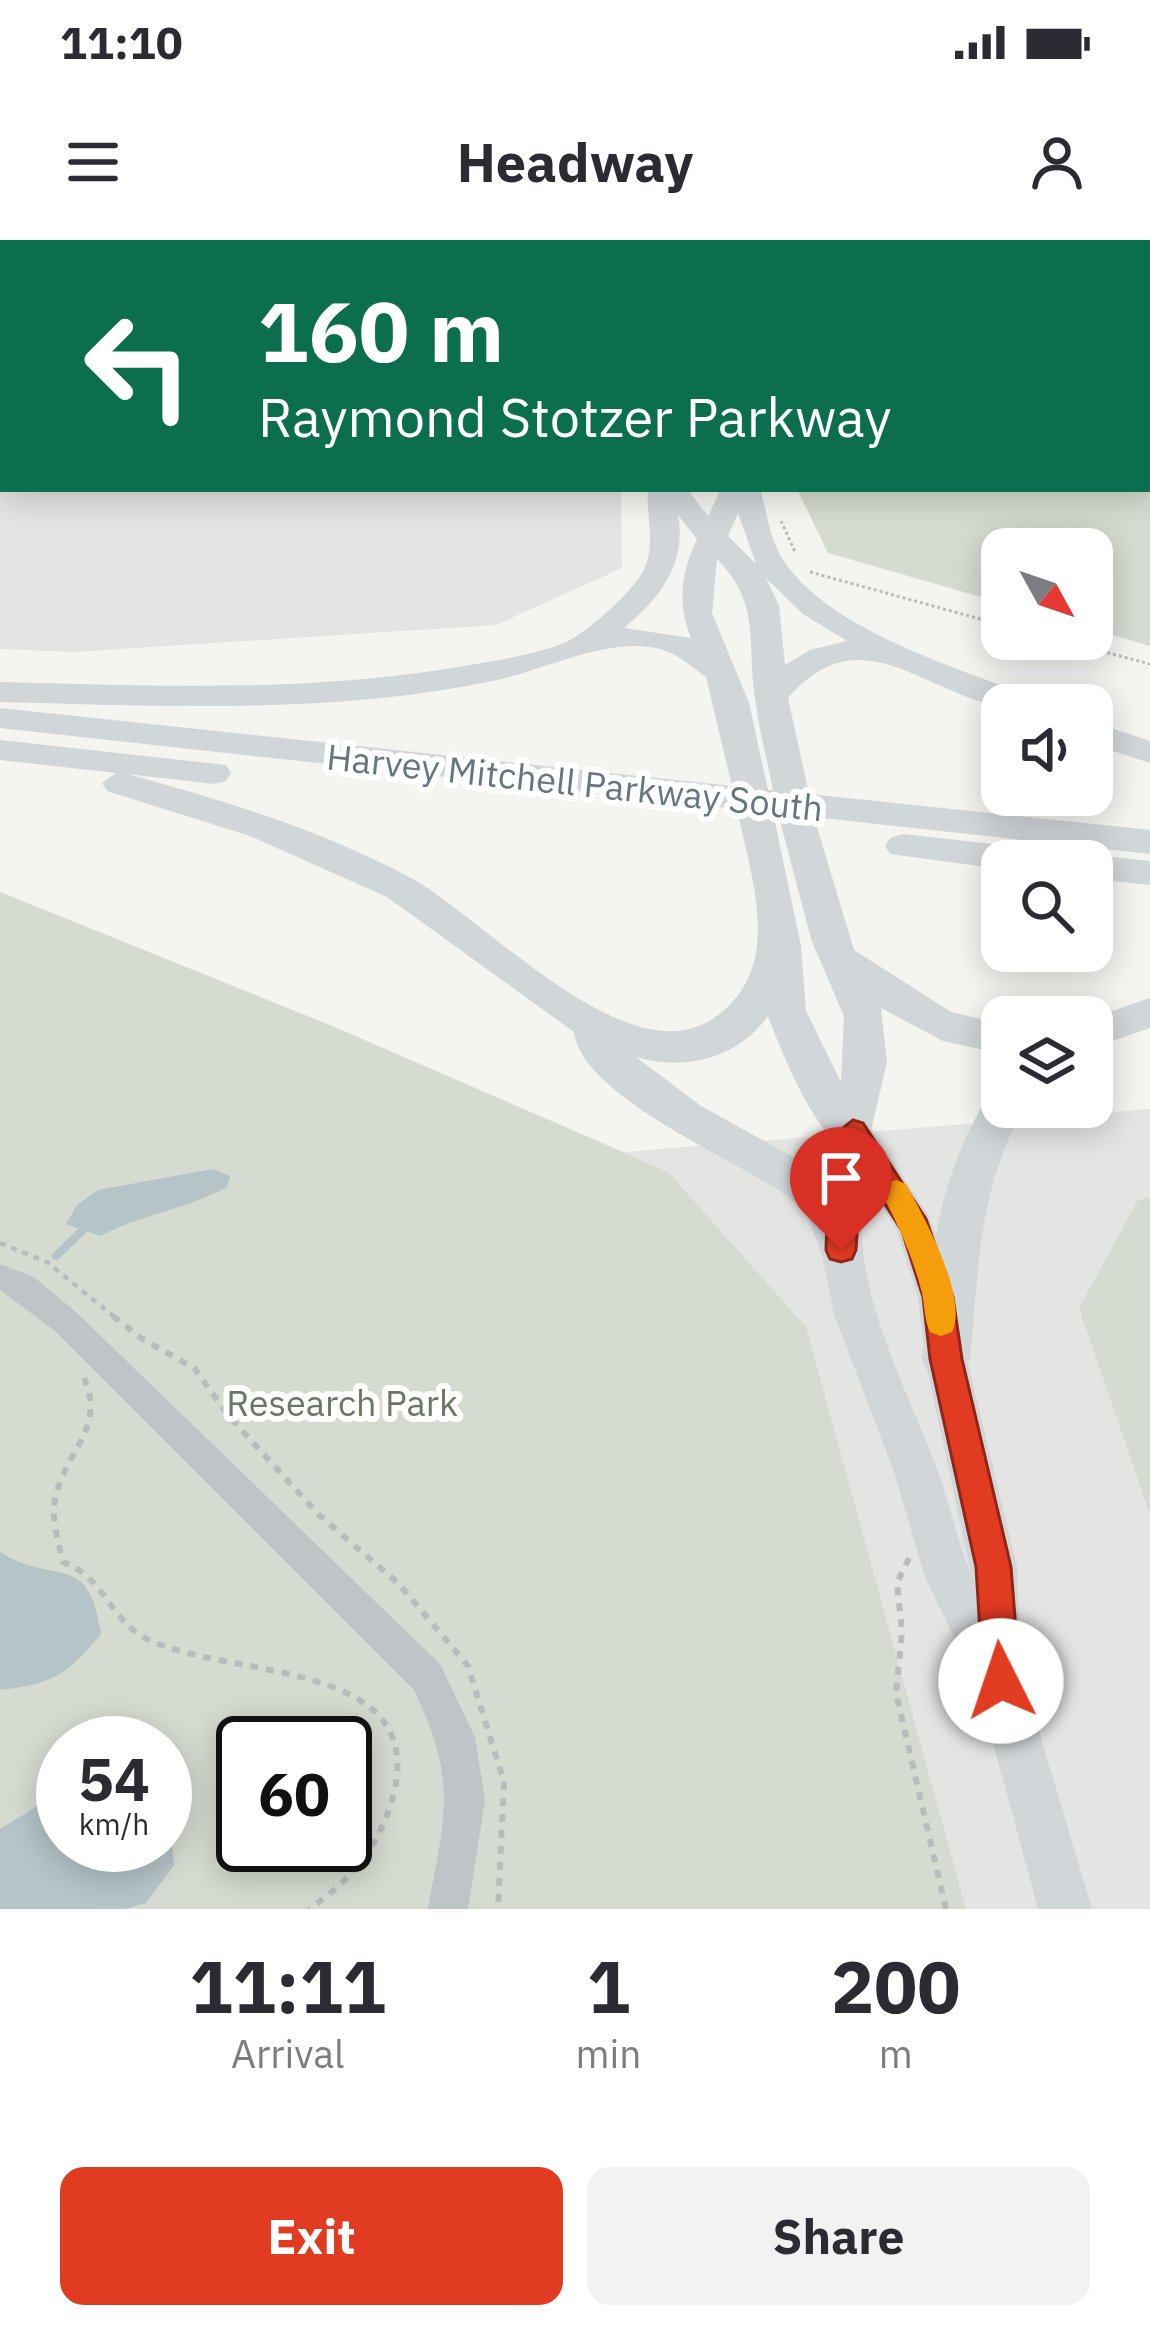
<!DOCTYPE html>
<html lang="en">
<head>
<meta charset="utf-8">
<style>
  body { margin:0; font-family:"IBM Plex Sans",sans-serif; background:#f2f2f3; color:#2b2b33; height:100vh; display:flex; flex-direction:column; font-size:45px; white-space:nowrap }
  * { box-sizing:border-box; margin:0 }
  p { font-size:39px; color:#7c7c81 }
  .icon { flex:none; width:66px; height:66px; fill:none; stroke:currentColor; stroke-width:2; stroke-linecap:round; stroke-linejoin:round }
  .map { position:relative; height:1669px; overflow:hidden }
  .panel { display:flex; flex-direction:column; background:#fff; flex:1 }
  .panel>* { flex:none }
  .guide { position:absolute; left:0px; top:0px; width:1152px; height:252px; box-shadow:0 6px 30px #0003; background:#0b6e4f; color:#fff; overflow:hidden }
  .needle { width:78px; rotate:130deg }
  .buttons { position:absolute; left:981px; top:288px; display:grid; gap:24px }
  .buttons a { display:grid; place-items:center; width:132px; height:132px; border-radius:24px; background:#fff; box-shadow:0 6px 30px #0003; font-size:60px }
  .speed { position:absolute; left:36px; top:1476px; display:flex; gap:24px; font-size:60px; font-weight:700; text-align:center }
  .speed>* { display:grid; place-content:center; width:156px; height:156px; border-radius:50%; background:#fff; box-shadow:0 6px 30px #0003; line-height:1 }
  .speed small { font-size:30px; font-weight:400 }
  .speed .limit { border:6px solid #111; border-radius:18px; background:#fff; color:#111 }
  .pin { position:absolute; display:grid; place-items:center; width:102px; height:102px; color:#fff; margin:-123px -51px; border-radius:50% 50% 50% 0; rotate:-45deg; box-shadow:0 0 12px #0007 }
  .pin .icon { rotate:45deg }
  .me { position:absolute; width:132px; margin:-66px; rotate:356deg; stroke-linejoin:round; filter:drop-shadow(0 0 9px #0008) }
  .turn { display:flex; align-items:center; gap:42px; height:252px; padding:0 60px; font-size:54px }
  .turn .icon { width:156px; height:156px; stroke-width:2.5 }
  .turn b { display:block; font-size:84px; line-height:102px }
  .eta { display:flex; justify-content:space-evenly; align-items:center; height:204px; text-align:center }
  .eta b { font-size:72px; font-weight:700; line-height:84px }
  .primary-button { display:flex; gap:24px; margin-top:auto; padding:24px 60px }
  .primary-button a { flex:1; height:138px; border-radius:24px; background:#e13b22; color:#fff; font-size:48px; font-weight:700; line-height:138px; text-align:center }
  .primary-button a+a { background:#f2f2f3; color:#2b2b33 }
  .status { display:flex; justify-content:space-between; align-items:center; height:84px; padding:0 60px; background:#fff; direction:ltr }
  .status svg { height:33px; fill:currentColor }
  header { display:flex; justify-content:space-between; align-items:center; height:156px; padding:0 60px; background:#fff; font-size:54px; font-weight:700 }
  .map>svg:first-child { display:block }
  .built { fill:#e4e5e3; fill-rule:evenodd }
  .green { fill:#d6dbd1; fill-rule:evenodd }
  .water { fill:#b6c4c7 }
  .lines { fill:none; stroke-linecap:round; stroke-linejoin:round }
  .stream { stroke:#b6c4c7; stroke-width:8 }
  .path-far2 { stroke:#b9bcbd; stroke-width:3; stroke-dasharray:3 3; stroke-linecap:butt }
  .path-far1 { stroke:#b9bcbd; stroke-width:4.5; stroke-dasharray:6 6; stroke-linecap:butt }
  .path { stroke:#b9bcbd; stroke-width:6; stroke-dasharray:8 8; stroke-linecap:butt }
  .minor { fill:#bfc4c6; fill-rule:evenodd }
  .major { fill:#d1d6d9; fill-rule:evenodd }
  .highway { fill:#d1d6d9; fill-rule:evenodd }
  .route { fill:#e13b22; stroke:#922616; stroke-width:3 }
  .slow { fill:#f59e0b }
  .labels { text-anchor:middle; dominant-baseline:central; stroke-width:12; stroke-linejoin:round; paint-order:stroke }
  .street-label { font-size:36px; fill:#637781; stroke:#fff }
  .park-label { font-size:36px; fill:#697862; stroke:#fff }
</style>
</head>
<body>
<div class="status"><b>11:10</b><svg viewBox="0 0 49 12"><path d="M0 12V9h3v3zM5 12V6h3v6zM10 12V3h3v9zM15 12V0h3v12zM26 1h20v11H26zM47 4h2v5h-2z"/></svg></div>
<header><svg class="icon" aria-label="menu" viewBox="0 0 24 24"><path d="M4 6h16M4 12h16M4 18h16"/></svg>Headway<svg class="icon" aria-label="person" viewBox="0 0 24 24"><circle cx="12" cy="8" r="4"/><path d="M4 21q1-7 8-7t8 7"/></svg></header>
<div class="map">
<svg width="1150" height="1669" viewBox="0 0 1150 1669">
  <rect width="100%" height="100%" fill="#f4f4f0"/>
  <!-- built -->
  <path class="built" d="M0,0H606L3,3V249H621L622,328L496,385L74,412L0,409Z
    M0,652L332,786L624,912L1150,869V1669H0ZM63,1503H165V1605H63ZM243,1503H345V1605H243Z"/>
  <!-- green -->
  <path class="green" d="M787,0H1150V406L1092,389V309H1002V363L828,313L797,249H1149V3Z
    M0,652L332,786L668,932L806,1087L966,1669H0ZM63,1503H165V1605H63ZM243,1503H345V1605H243Z
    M1150,957V1275L1079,1068L1138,960Z"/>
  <!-- water -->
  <path class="water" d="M213,929L230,936L227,947C186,969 141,975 100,996L66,984L77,965L98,950Z
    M0,1312C56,1347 89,1309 101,1394C67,1435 53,1444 0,1450Z
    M63,1550V1605H165V1570L169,1572L174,1625L146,1663L126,1669H0V1589Z"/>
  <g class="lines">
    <!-- stream -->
    <path class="stream" d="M56,1016L83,990"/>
    <!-- path-far2 -->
    <path class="path-far2" d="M781,281L796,314
      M810,332L1002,385
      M1055,399L1150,424"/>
    <!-- path-far1 -->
    <path class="path-far1" d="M0,1003L47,1022L117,1079"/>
    <!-- path -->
    <path class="path" d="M113,1076L141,1098L194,1128L228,1175L318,1274L399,1344L468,1426L504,1542L498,1669
      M84,1138C106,1187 67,1210 56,1255C50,1276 58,1301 63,1322C105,1337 110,1382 149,1400C232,1439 426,1419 394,1553C382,1602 350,1642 309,1669
      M909,1318L897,1343L902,1392L896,1453L946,1669"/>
    <!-- minor -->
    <path class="minor" d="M0,1024L34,1037L77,1073L440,1424L475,1497L485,1560L468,1669H428C445,1573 458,1542 414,1450L55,1091L0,1050Z"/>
    <!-- major -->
    <path class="major" d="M853,877L866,881L929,976L958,1057L967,1119L1017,1327L1021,1431L1092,1669H1038L978,1447L925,1337L894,1232L834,1074L821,1010L824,948L840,881ZM864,939L897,991L918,1057L925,1119L971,1334C957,1301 950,1264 937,1229C902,1135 847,1043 864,939Z"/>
    <!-- highway -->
    <path class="highway" d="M678,0H700L701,3H679Z
      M648,249H687L708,276L721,249H760C767,272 770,300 783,320C830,391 958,428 1035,458L1040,465C1026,465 1003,468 996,466C918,448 858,377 788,458L809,554L1150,590V614L814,577L854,710L951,772L1002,784V814L943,801L881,768L887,822L868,903C859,906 850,909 840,904C811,886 780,808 768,776C737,819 685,831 636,817L701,866L822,933L844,959L864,1010L857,1023L841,1029L825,1023L808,977L790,958C742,922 581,857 574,792L387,657L250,596L107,551L102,543L116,533L0,520V500L226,525L231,533L226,541L214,544L127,534C223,560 321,590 409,637C484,677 628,838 714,778C786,728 751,639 737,569L0,488V468L732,546L706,437C696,430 686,421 675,415C624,388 549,429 497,440C333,475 166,466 0,462V442C147,446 293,452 439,430C480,423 525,418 564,403C584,395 634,351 644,330C656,302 646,277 648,249ZM738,273L756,324L728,296ZM678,275L697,299C681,333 677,362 691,398L624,388C660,358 687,324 678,275ZM717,319C761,363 747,402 755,458C759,489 767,520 773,550H768L749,463L712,373ZM766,338L803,374L847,401L810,410L785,425L779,366ZM773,573H778L811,699L844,776L841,842L806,771L801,706Z
      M1092,482L1150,501V523L1092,504Z
      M903,594L1039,609L1052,613L1057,621H1002V629L890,614L885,606L890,598Z
      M1092,615L1150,621V645L1092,639V621H1077Z
      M1150,758V788L1092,808V778Z
      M1002,851V867H1024C978,952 979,1025 970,1119L963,1134L946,1140L929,1134L922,1119C933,1016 933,948 988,856Z"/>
  </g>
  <!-- route -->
  <path class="route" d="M853,880L863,883L926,979L953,1057L962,1119L1011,1327L1020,1441L1014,1454L1001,1459L988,1454L983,1441L976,1327L930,1119L923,1057L902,991L861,927L856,1010L852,1019L841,1022L830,1019L826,1010L828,948L839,891Z"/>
  <!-- slow -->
  <path class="slow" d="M896,940L906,944C923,975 969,1058 952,1092L941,1096L930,1092C924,1079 925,1067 922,1053C913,1017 898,984 881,952L885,944Z"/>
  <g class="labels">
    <!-- street labels -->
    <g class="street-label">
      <text transform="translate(575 542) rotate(6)">Harvey Mitchell Parkway South</text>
    </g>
    <!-- park labels -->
    <g class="park-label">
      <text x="342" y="1162">Research Park</text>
    </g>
  </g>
</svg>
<div class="buttons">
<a><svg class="needle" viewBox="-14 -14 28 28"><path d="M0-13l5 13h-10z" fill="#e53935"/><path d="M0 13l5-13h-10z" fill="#7c7c81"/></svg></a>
<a><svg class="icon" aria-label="sound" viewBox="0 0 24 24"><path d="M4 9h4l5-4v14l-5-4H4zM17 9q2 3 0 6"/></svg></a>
<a><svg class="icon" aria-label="search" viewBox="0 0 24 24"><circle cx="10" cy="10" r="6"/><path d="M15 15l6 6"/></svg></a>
<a><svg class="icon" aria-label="layers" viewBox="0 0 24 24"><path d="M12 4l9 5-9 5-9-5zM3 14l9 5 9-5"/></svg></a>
</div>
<div class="speed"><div>54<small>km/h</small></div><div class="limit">60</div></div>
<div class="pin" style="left:841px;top:1010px;background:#d93025"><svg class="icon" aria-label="arrive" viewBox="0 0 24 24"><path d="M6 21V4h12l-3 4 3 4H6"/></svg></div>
<svg class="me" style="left:1001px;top:1441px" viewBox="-20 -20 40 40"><circle r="19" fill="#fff"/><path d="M0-13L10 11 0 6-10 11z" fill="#e13b22"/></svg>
<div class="guide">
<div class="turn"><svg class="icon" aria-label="left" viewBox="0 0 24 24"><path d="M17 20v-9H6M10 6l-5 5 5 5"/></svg><div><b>160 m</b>Raymond Stotzer Parkway</div></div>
</div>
</div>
<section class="panel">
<div class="eta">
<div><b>11:11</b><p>Arrival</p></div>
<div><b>1</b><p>min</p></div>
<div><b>200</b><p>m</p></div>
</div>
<div class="primary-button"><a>Exit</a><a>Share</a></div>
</section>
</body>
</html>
